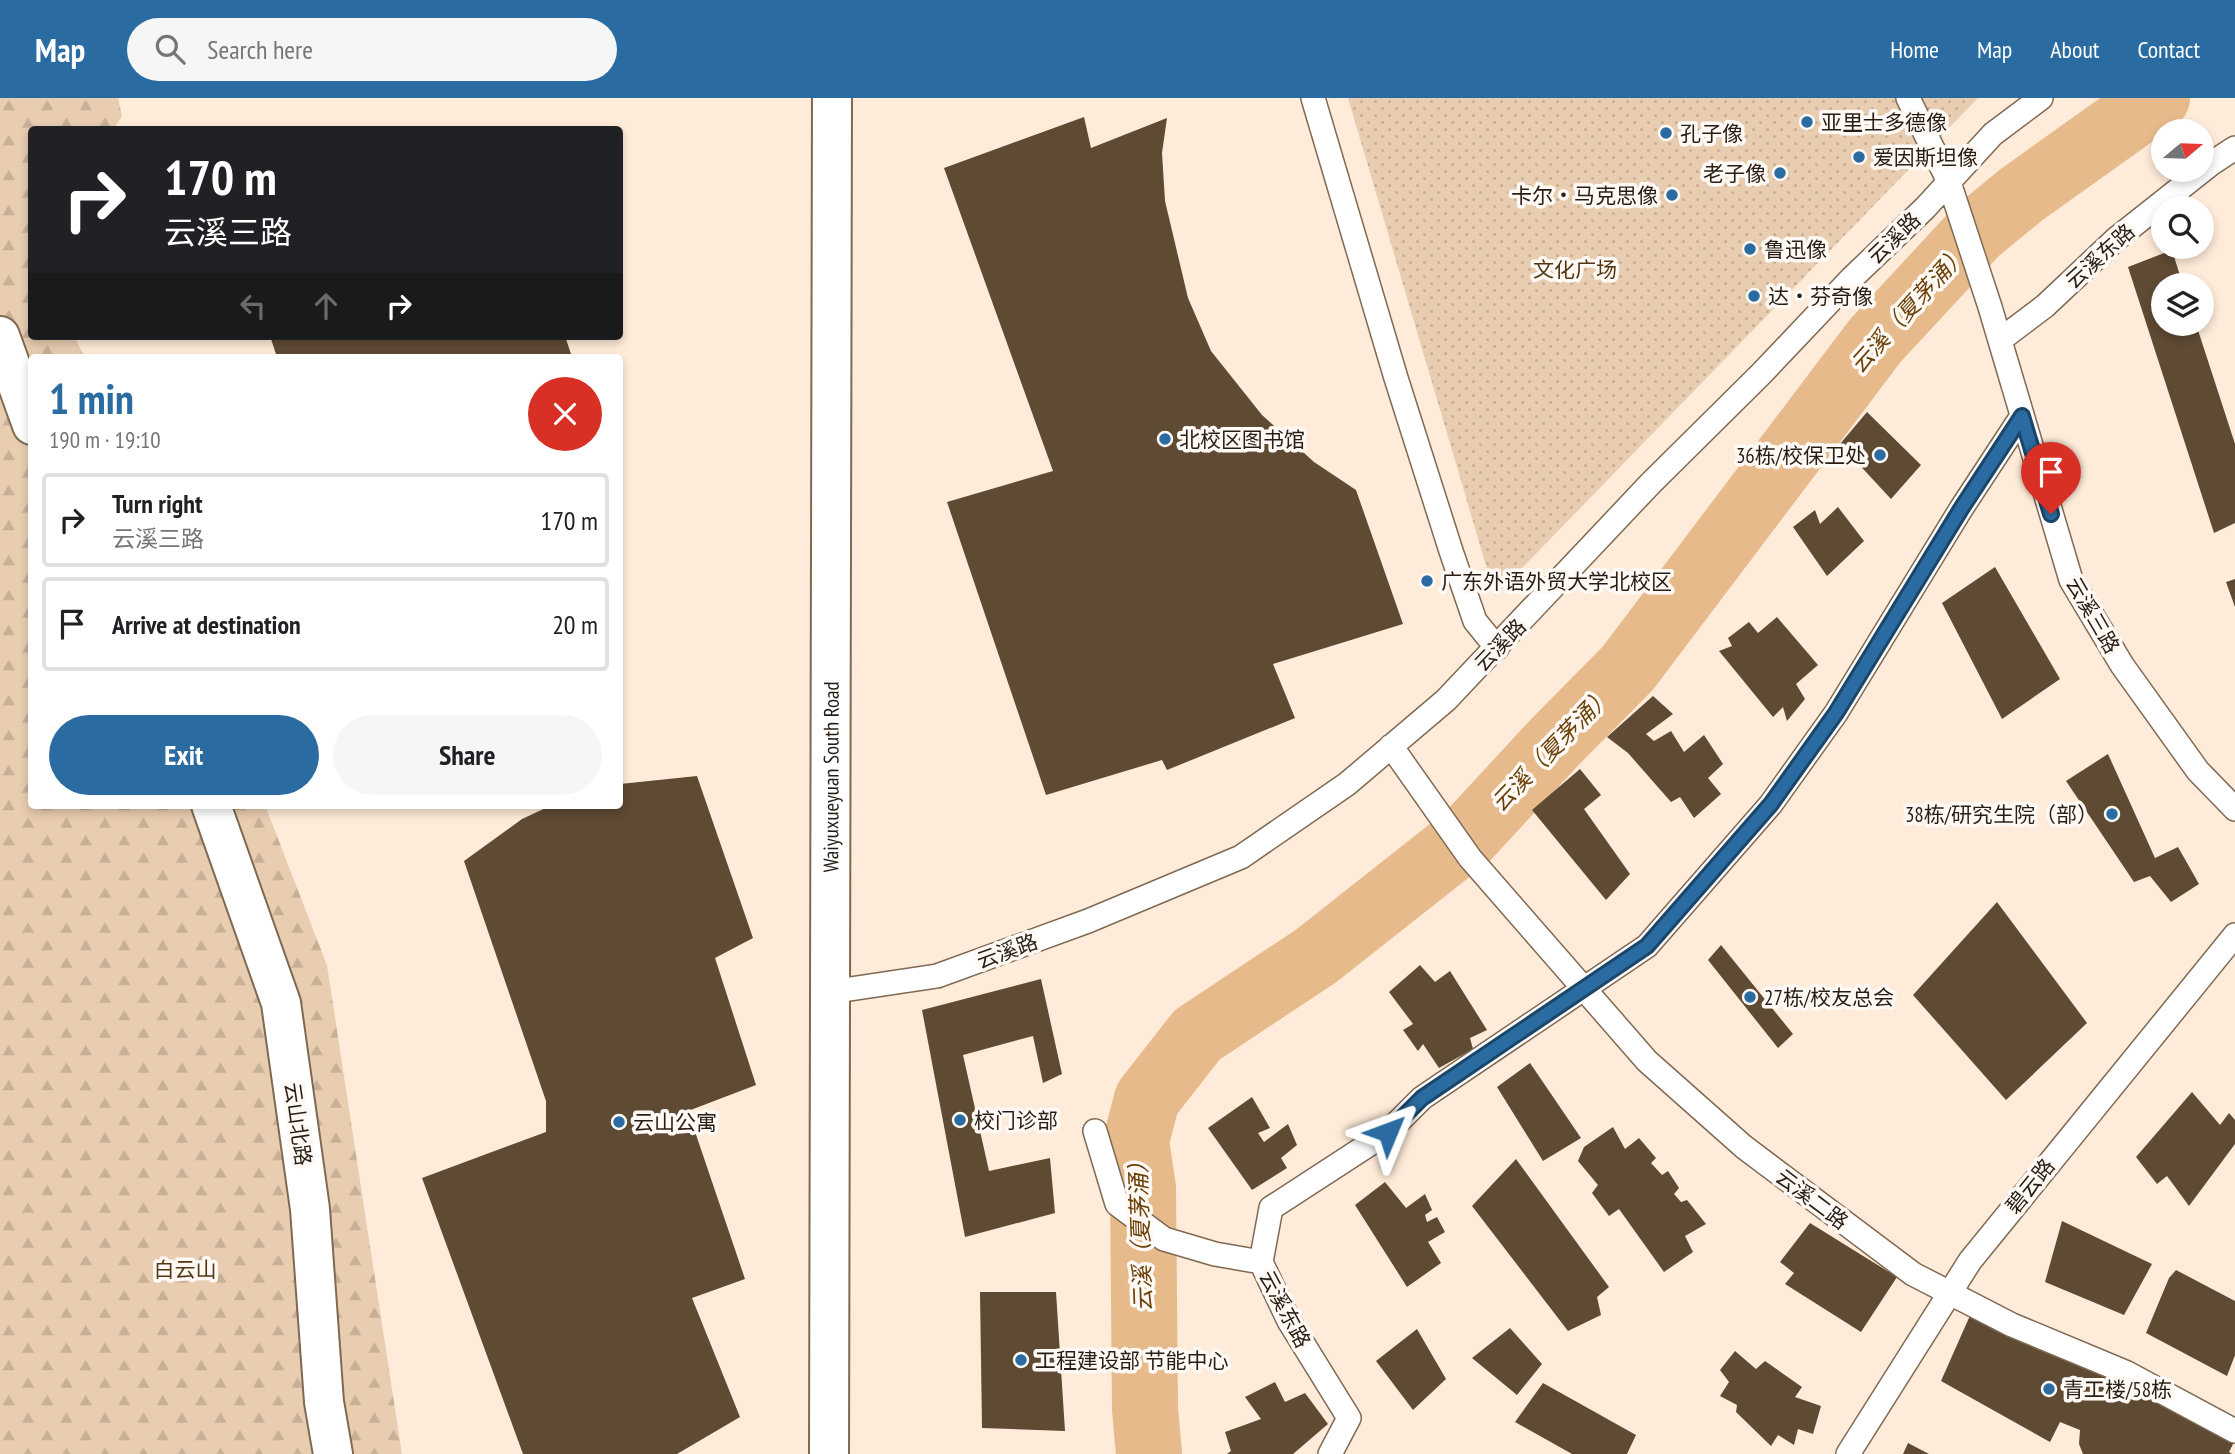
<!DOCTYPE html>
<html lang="en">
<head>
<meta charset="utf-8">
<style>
  body { margin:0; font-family:"PT Sans Narrow","Noto Sans SC",sans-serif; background:#f6f6f6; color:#202124; height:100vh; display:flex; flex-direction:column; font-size:26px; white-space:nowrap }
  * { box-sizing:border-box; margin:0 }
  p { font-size:23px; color:#757577 }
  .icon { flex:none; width:38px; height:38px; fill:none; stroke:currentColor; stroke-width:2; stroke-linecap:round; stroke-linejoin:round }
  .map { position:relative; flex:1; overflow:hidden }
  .drawer { position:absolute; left:28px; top:256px; width:595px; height:455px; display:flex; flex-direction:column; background:#fff; border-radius:7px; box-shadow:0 4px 10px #0003 }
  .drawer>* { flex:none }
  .guide { position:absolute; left:28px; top:28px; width:595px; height:214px; border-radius:7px; box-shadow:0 4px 10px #0003; background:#202124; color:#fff; overflow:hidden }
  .needle { width:46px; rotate:71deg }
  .controls { position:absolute; left:2151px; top:21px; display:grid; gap:14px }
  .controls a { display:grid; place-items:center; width:63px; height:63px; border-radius:50%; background:#fff; box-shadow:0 4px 10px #0003; font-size:35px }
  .pin { position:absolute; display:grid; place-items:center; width:60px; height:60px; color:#fff; margin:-72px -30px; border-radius:50% 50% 50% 0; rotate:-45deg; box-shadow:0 0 7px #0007 }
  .pin .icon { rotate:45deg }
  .me { position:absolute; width:77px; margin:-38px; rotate:46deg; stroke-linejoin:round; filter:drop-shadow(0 0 5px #0008) }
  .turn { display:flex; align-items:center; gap:24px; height:147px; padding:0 21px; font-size:32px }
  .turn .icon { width:91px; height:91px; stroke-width:2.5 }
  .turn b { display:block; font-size:49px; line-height:60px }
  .lanes { display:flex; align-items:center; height:66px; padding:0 21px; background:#0003; justify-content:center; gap:35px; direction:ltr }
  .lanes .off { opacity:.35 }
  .round { display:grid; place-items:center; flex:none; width:74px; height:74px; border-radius:37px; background:#f6f6f6 }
  .head { display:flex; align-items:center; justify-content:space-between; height:119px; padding:0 21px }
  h1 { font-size:42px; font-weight:600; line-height:52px; color:#2a6ca1 }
  .cta { display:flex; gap:14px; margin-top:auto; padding:14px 21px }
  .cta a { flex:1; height:80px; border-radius:42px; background:#2a6ca1; color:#fff; font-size:28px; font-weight:600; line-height:80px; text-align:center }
  .cta a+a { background:#f6f6f6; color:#202124 }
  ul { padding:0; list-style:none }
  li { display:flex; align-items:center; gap:21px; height:94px; margin:0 14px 10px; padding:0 7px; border:4px solid #e0e0e0; border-radius:7px }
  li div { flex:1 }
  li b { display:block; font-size:26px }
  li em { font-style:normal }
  header { display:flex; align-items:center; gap:42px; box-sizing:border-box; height:98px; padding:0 35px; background:#2a6ca1; color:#fff }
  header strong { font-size:33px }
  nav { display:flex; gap:38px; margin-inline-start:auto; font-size:24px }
  .search { width:490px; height:63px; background:#f6f6f6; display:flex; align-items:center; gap:18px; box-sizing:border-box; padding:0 24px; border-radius:38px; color:#757577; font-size:26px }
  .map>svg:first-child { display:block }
  .built { fill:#ffebd9; fill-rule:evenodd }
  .grass { fill:url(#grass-dots) }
  .forest { fill:url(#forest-firs) }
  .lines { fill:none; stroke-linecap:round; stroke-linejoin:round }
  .river { stroke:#e7ba8c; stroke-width:66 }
  .building { fill:#5f4a34 }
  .lane-casing { stroke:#7f6952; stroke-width:26 }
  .street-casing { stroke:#7f6952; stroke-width:42 }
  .lane { stroke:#fff; stroke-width:23 }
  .street { stroke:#fff; stroke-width:38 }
  .route-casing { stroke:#1b4669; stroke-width:18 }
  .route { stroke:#2a6ca1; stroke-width:12 }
  .poi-dot { fill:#2a6ca1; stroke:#fef9f4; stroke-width:2.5 }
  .labels { text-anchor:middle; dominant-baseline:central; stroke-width:7; stroke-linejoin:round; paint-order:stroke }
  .poi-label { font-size:21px; fill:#271d14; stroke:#fef9f4; text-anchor:start }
  .street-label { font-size:21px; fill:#271d14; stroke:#fef9f4 }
  .park-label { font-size:21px; fill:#533511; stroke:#fef9f4 }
  .water-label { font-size:23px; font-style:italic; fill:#6c4209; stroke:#fef9f4 }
</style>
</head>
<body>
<header>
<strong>Map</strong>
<div class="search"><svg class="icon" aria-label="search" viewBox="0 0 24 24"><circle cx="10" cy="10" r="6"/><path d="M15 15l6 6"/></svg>Search here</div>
<nav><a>Home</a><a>Map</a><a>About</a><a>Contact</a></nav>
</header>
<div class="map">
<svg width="2235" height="1356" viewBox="0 0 2235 1356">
  <defs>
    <pattern id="grass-dots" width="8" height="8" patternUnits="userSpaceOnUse" patternTransform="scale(1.75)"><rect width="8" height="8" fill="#e9cdb1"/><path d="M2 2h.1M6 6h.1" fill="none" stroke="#c8b097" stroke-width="1.8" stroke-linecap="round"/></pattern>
    <pattern id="forest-firs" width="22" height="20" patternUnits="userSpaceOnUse" patternTransform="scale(1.75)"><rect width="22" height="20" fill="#e9cdb1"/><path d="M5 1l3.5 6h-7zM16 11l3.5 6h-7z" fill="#c8b097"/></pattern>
  </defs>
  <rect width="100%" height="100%" fill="#fef9f4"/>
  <!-- built -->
  <path class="built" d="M118,0H2235V1356H402L327,867L265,707H620V259H84L76,238H620V32L114,31L122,18ZM2163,33H2202V72H2163ZM2163,110H2202V149H2163ZM2163,187H2202V226H2163Z"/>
  <!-- grass -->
  <path class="grass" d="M1348,0H1978L1495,498Z"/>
  <!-- forest -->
  <path class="forest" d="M0,0H118L122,18L114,31L32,32V238H75L84,259H32V707H265L327,867L402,1356H0Z"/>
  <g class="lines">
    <!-- river -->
    <path class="river" d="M1149,1356L1145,1311L1143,1090L1136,1043L1147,1001L1197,937L1316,858L1468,738L1553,646L1628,570L1875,243L1976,134L2021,97L2157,0"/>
  </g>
  <!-- building -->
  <path class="building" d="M1084,19L1091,50L1167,20L1162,55L1165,103L1188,200L1211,253L1262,317L1314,364L1356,392L1403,526L1273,566L1295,620L1167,672L1162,662L1046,697L947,404L1053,373L944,70Z
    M2172,152L2183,187H2163V226H2196L2235,346V425L2214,435L2128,169Z
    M270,238H565L572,259H277Z
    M1867,314L1921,367L1891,401L1840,346Z
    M1838,409L1864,443L1827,478L1793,429L1815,412L1820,426Z
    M1995,469L2060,581L2002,621L1942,505Z
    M2235,481V509L2226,484Z
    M1777,519L1818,567L1796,586L1805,601L1787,623L1783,609L1773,619L1719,553L1732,548L1728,540L1749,524L1758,535Z
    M1653,598L1673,616L1646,636L1654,643L1671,633L1684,654L1704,637L1723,666L1708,680L1721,696L1694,720L1680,699L1671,704L1628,655L1607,639Z
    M2108,656L2155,760L2178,749L2199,786L2171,804L2150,778L2134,784L2066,683Z
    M1580,671L1601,697L1584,711L1630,776L1606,802L1532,712Z
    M697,678L753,840L715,860L756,987L688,1013L745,1181L692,1200L740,1319L677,1356H523L422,1080L546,1034V1003L464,763L522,721L552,707H620V686Z
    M1997,804L2087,925L2006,1002L1913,897Z
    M1721,847L1793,936L1778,950L1708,862Z
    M1420,867L1435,884L1450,873L1487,932L1470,940L1473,951L1439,970L1423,946L1418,953L1403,932L1413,926L1389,894Z
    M1041,881L1062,976L1043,985L1033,938L963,957L989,1073L1050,1060L1055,1115L965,1139L922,912Z
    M1530,965L1581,1040L1543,1063L1497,989Z
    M2192,994L2220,1027L2229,1015L2235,1022V1046L2189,1108L2167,1078L2157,1086L2136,1059Z
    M1252,999L1270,1030L1258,1035L1264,1044L1288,1026L1297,1047L1281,1060L1287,1070L1252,1092L1208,1030Z
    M1613,1029L1625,1051L1639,1040L1656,1060L1651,1065L1662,1077L1668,1073L1679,1090L1674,1096L1681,1104L1687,1102L1706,1126L1685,1138L1693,1154L1664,1174L1619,1111L1609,1118L1592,1095L1598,1087L1578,1063L1584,1049Z
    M1516,1061L1609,1189L1597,1199L1601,1217L1568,1233L1472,1108Z
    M1385,1084L1406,1110L1425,1096L1432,1112L1425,1117L1427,1124L1437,1119L1445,1134L1428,1144L1441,1165L1407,1189L1355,1107Z
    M2062,1123L2152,1166L2124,1217L2045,1184Z
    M1810,1125L1897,1179L1861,1234L1785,1186L1794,1175L1780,1164Z
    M2176,1172L2235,1203V1257L2227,1278L2146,1235L2169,1180Z
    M980,1194H1056L1065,1333L982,1330Z
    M1972,1213L2093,1268L2234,1344L2229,1354L2232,1356H2083L2079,1346L2080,1332L2060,1324L2050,1344L1941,1283Z
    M1510,1230L1542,1266L1517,1297L1472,1260Z
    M1417,1231L1446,1281L1413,1312L1376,1263Z
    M1735,1253L1756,1271L1765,1263L1802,1289L1795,1299L1821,1308L1813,1336L1798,1331L1794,1347L1778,1337L1771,1348L1736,1314L1737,1307L1720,1298L1729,1284L1720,1272Z
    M1275,1284L1285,1304L1305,1295L1328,1326L1293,1356H1227L1231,1353L1225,1334L1261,1321L1245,1299Z
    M1543,1285L1636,1337L1627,1356H1572L1515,1324Z
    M1908,1345L1929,1356H1903Z"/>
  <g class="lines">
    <!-- lane casing -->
    <g class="lane-casing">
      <path id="lane" d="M1313,0L1396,280L1451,453L1475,523L1497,550
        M1908,0L1949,84L1990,209L2071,482L2122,567L2198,673L2235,711
        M2000,242L2045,208L2116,141L2212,65L2235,50
        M1391,648L1470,760L1647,963L1744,1049L1913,1176L2012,1227L2125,1274L2235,1333
        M830,894L937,878L1088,823L1241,759L1347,686L1446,602L1650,386L1762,275L1852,180L1925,110L1993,36L2041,0
        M1095,1033L1117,1106L1164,1141L1215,1156L1261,1164
        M1330,1356L1349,1320L1289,1223L1261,1164L1271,1110L1388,1034L1422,1000L1647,848L1771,706L1836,615L1961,411L2022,318
        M1848,1356L1970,1163L2235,837"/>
    </g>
    <!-- street casing -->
    <g class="street-casing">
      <g id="street">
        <path d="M0,238L32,327"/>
        <path d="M211,707L281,905L310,1111L324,1304L333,1356"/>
        <path id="s1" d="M829,1356L832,0"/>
      </g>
    </g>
    <!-- lane -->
    <use href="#lane" class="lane"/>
    <!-- street -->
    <use href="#street" class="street"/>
  </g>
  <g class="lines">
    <!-- route casing -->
    <g class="route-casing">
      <path id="route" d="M1388,1034L1422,1000L1647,848L1771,706L1836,615L1961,411L2022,318L2051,416"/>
    </g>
    <!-- route -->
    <use href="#route" class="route"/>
  </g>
  <!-- markers -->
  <g class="poi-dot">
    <circle cx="1807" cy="24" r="7"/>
    <circle cx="1666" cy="35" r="7"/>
    <circle cx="1859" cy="59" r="7"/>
    <circle cx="1780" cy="75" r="7"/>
    <circle cx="1672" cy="97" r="7"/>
    <circle cx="1750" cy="151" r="7"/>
    <circle cx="1754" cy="198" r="7"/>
    <circle cx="1165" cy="341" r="7"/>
    <circle cx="1880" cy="357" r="7"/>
    <circle cx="1427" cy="483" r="7"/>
    <circle cx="2112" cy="716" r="7"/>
    <circle cx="1750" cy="899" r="7"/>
    <circle cx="960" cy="1022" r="7"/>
    <circle cx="619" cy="1024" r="7"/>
    <circle cx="1021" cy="1262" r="7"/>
    <circle cx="2049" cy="1291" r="7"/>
  </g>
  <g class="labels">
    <!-- poi labels -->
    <g class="poi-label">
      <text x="1821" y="24">亚里士多德像</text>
      <text x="1680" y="35">孔子像</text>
      <text x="1873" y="59">爱因斯坦像</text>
      <text x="1766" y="75" text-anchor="end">老子像</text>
      <text x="1658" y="97" text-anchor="end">卡尔・马克思像</text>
      <text x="1764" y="151">鲁迅像</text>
      <text x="1768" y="198">达・芬奇像</text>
      <text x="1179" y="341">北校区图书馆</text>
      <text x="1866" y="357" text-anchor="end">36栋/校保卫处</text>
      <text x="1441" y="483">广东外语外贸大学北校区</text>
      <text x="2098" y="716" text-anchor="end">38栋/研究生院（部）</text>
      <text x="1764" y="899">27栋/校友总会</text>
      <text x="974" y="1022">校门诊部</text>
      <text x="633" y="1024">云山公寓</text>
      <text x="1035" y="1262">工程建设部 节能中心</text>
      <text x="2063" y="1291">青工楼/58栋</text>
    </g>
    <!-- street labels -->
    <g class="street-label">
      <text transform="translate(1894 140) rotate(-44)">云溪路</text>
      <text transform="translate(2100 158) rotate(-42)">云溪东路</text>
      <text transform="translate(2093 517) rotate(60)">云溪三路</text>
      <text transform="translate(1500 547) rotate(-46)">云溪路</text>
      <text stroke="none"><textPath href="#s1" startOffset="677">Waiyuxueyuan South Road</textPath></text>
      <text transform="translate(1007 853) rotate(-20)">云溪路</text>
      <text transform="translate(298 1026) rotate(82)">云山北路</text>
      <text transform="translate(2030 1088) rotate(-51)">碧云路</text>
      <text transform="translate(1812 1101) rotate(37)">云溪二路</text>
      <text transform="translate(1285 1211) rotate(62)">云溪东路</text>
    </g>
    <!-- park labels -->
    <g class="park-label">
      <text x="1575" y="171">文化广场</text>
      <text x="185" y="1171">白云山</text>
    </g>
    <!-- water labels -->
    <g class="water-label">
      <text transform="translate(1908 211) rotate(-48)">云溪（夏茅涌）</text>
      <text transform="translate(1551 651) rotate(-46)">云溪（夏茅涌）</text>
      <text transform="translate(1140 1133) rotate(-92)">云溪（夏茅涌）</text>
    </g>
  </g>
</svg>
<div class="controls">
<a><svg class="needle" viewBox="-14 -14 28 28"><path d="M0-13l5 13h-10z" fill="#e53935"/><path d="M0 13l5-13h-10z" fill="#757577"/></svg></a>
<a><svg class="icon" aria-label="search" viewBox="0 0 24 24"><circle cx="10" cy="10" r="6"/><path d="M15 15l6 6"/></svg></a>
<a><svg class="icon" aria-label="layers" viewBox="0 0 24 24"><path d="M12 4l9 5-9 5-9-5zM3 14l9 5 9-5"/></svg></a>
</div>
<div class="pin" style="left:2051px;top:416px;background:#d93025"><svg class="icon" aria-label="arrive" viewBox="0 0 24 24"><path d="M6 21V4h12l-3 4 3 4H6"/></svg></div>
<svg class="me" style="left:1388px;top:1034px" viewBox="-20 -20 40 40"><path d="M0-17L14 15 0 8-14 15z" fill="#2a6ca1" stroke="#fff" stroke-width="4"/></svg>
<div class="guide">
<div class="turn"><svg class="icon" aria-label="right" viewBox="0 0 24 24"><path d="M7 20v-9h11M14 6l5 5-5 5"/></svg><div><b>170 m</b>云溪三路</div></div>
<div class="lanes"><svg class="icon off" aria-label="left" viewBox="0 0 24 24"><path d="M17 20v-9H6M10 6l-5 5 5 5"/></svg><svg class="icon off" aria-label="ahead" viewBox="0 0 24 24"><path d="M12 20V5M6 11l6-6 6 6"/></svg><svg class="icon" aria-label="right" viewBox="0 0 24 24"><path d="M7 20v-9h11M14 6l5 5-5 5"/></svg></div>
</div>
<section class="drawer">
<div class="head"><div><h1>1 min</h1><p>190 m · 19:10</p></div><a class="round" style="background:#d93025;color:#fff"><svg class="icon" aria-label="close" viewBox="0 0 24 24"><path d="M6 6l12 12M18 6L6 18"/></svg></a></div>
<ul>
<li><svg class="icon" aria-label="right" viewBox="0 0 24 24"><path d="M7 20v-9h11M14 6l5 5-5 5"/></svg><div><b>Turn right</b><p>云溪三路</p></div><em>170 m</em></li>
<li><svg class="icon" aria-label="arrive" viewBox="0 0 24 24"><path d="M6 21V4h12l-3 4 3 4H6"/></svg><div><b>Arrive at destination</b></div><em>20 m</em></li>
</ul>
<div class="cta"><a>Exit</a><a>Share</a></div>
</section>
</div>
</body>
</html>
